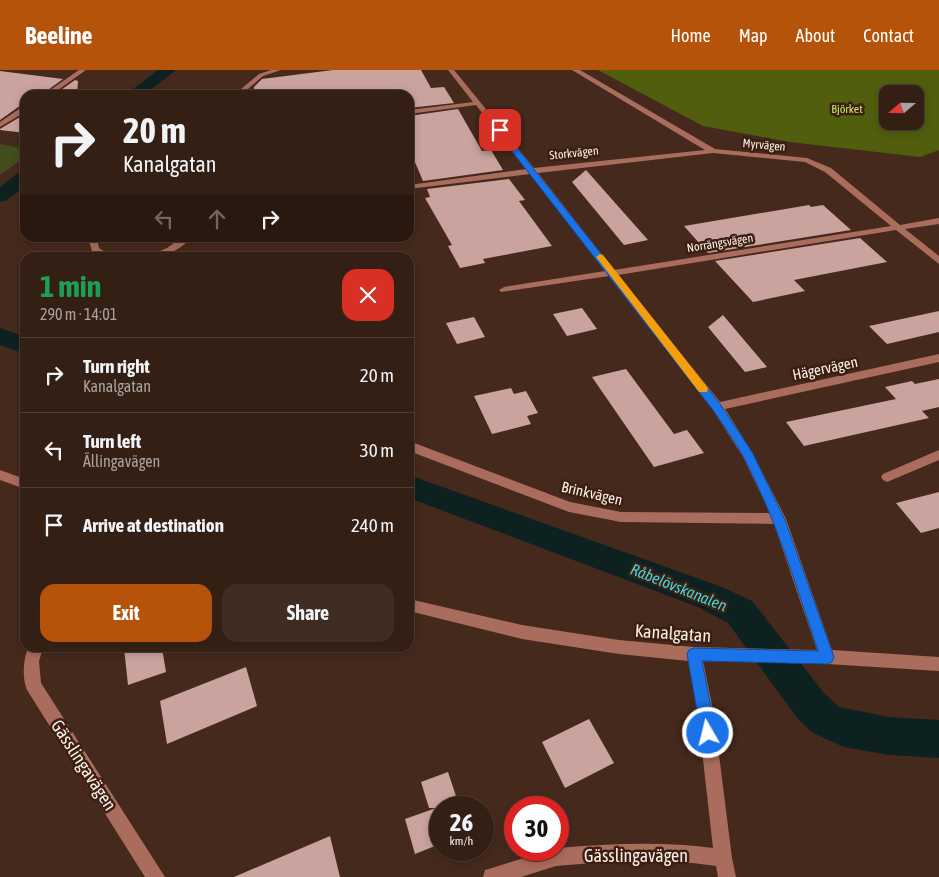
<!DOCTYPE html>
<html lang="en">
<head>
<meta charset="utf-8">
<style>
  body { margin:0; font-family:"Asap Condensed",sans-serif; background:#3f2c22; color:#f1f3f6; height:100vh; display:flex; flex-direction:column; font-size:19px; white-space:nowrap }
  * { box-sizing:border-box; margin:0 }
  p { font-size:16px; color:#a9a2a0 }
  .icon { flex:none; width:28px; height:28px; fill:none; stroke:currentColor; stroke-width:2; stroke-linecap:round; stroke-linejoin:round }
  .map { position:relative; flex:1; overflow:hidden }
  .panel { position:absolute; left:20px; top:182px; width:394px; height:400px; display:flex; flex-direction:column; background:#341f15; border-radius:15px; box-shadow:0 2px 8px #0003,0 0 0 1px #4e3d34 }
  .panel>* { flex:none }
  .top-card { position:absolute; left:20px; top:20px; width:394px; height:152px; border-radius:15px; box-shadow:0 2px 8px #0003,0 0 0 1px #4e3d34; background:#341f15; color:#f1f3f6; overflow:hidden }
  .needle { width:32px; rotate:250deg }
  .controls { position:absolute; left:879px; top:15px; display:grid; gap:10px }
  .controls a { display:grid; place-items:center; width:45px; height:45px; border-radius:10px; background:#341f15; box-shadow:0 2px 8px #0003,0 0 0 1px #4e3d34; font-size:25px }
  .speed { position:absolute; left:429px; top:726px; display:flex; gap:10px; font-size:25px; font-weight:700; text-align:center }
  .speed>* { display:grid; place-content:center; width:65px; height:65px; border-radius:50%; background:#341f15; box-shadow:0 2px 8px #0003,0 0 0 1px #4e3d34; line-height:1 }
  .speed small { font-size:12px; font-weight:400 }
  .speed .limit { border:8px solid #d22; background:#fff; color:#111 }
  .pin { position:absolute; display:grid; place-items:center; width:42px; height:42px; color:#fff; margin:-21px; border-radius:10px; box-shadow:0 2px 8px #0006 }
  .me { position:absolute; width:55px; margin:-28px; rotate:352deg; stroke-linejoin:round; filter:drop-shadow(0 0 4px #0008) }
  .turn { display:flex; align-items:center; gap:18px; height:105px; padding:0 20px; font-size:22px }
  .turn .icon { width:65px; height:65px; stroke-width:2.5 }
  .turn b { display:block; font-size:35px; line-height:42px }
  .lanes { display:flex; align-items:center; height:48px; padding:0 20px; background:#0003; justify-content:center; gap:25px; direction:ltr }
  .lanes .off { opacity:.35 }
  .round { display:grid; place-items:center; flex:none; width:52px; height:52px; border-radius:15px; background:#3f2c22 }
  .overview { display:flex; align-items:center; justify-content:space-between; height:85px; padding:0 20px }
  h1 { font-size:30px; font-weight:700; line-height:38px; color:#1e9e55 }
  .button { display:flex; gap:10px; margin-top:auto; padding:10px 20px }
  .button a { flex:1; height:58px; border-radius:15px; background:#b45309; color:#fff; font-size:20px; font-weight:700; line-height:58px; text-align:center }
  .button a+a { background:#3f2c22; color:#f1f3f6 }
  ul { padding:0; list-style:none }
  li { display:flex; align-items:center; gap:15px; height:75px; padding:0 20px; border-top:1px solid #4e3d34 }
  li div { flex:1 }
  li b { display:block; font-size:19px }
  li em { font-style:normal }
  header { display:flex; align-items:center; gap:30px; box-sizing:border-box; height:70px; padding:0 25px; background:#b45309; color:#fff }
  header strong { font-size:24px }
  nav { display:flex; gap:28px; margin-inline-start:auto; font-size:18px }
  .map>svg:first-child { display:block }
  .green { fill:#434d1b }
  .forest { fill:#505e0e; fill-rule:evenodd }
  .lines { fill:none; stroke-linecap:round; stroke-linejoin:round }
  .canal { fill:#0d2121; fill-rule:evenodd }
  .building { fill:#caa29e }
  .minor { fill:#aa6c5d; fill-rule:evenodd }
  .route { fill:#1a73e8; stroke:#114b97 }
  .slow { fill:#f59e0b }
  .labels { text-anchor:middle; dominant-baseline:central; stroke-width:5; stroke-linejoin:round; paint-order:stroke }
  .far-park-label { font-size:12px; fill:#cce667; stroke:#3a1f12 }
  .far-street-label { font-size:12px; fill:#fdeee7; stroke:#3a1f12 }
  .street-label { font-size:15px; fill:#fdeee7; stroke:#3a1f12 }
  .water-label { font-size:16px; font-style:italic; fill:#3ed9de; stroke:#3a1f12 }
  .near-street-label { font-size:18px; fill:#fdeee7; stroke:#3a1f12 }
</style>
</head>
<body>
<header>
<strong>Beeline</strong>
<nav><a>Home</a><a>Map</a><a>About</a><a>Contact</a></nav>
</header>
<div class="map">
<svg width="939" height="807" viewBox="0 0 939 807">
  <rect width="100%" height="100%" fill="#45291c"/>
  <!-- green -->
  <path class="green" d="M0,74L25,79V87L0,105Z"/>
  <!-- forest -->
  <path class="forest" d="M598,0H939V80L920,87L790,72L703,56ZM888,24H915V51H888Z"/>
  <g class="lines">
    <!-- canal -->
    <path class="canal" d="M158,0H176L144,25H126Z
      M25,101V116L7,130L0,132V117L18,103Z
      M0,258L25,267V284L0,275Z
      M409,405L722,517L752,531L824,623L839,637L889,647L939,650V688L889,685L844,677L813,663L798,649L728,553L698,537L409,428Z"/>
  </g>
  <!-- building -->
  <path class="building" d="M333,0H421L431,18L444,17L454,33L409,38V25H254V17L262,9Z
    M0,1L63,9L41,25H25V35H21L0,50Z
    M75,10L78,11L77,25H54Z
    M458,39L482,81L491,80L503,100L423,111L409,78V46Z
    M25,44V63L0,60V59Z
    M586,100L648,170L624,175L572,112Z
    M509,109L525,130L519,131L552,176L483,189L485,193L460,198L448,176L452,175L425,128L430,127L427,119Z
    M809,135L811,137L823,135L851,160L708,183L684,156Z
    M860,168L887,192L794,210L805,221L753,232L715,191Z
    M582,238L597,259L567,266L553,244Z
    M939,241V262L887,274L869,256Z
    M723,245L767,297L745,302L708,257Z
    M474,247L485,267L457,274L446,253Z
    M626,299L674,364L687,360L704,383L654,397L592,307Z
    M939,309V337L922,341L929,348L804,376L786,352L896,329L885,317L912,311L915,314Z
    M511,318L514,324L526,321L538,343L527,346L531,354L492,364L474,326Z
    M939,422V458L921,463L896,433Z
    M124,578H162L166,602L128,615Z
    M246,597L257,636L167,674L160,631Z
    M589,649L614,693L565,718L542,672Z
    M448,702L460,738H440V774L415,784L405,749L436,738H429L421,712Z
    M330,766L340,807H234Z"/>
  <g class="lines">
    <!-- minor -->
    <path class="minor" d="M79,0H86L51,25H43Z
      M271,0H281L263,6L241,25H234L259,4Z
      M448,0H454L534,98L705,80L572,0H580L715,79L807,88L831,98L900,155L939,148V154L905,159L939,186V194L896,160L618,205L720,332L939,284V292L725,339L752,382L786,449L832,580L939,587V601L827,594L703,591L714,645L732,788L736,807H718L716,796L693,793H593L556,796L521,807H483L485,800L492,798L549,780H558V778C608,774 662,771 713,778L698,645L688,591L619,584L522,569L409,541V529L522,555L619,570L694,577L817,580L774,454L621,452L569,442L409,381V371L570,432L621,442L770,443L743,387L713,340L609,206L501,222L499,220L504,217L605,201L530,104L409,119V115L526,99L476,35L409,44V40L473,32ZM713,83L805,92L825,102L891,156L614,200L538,103Z
      M22,37H25V42L0,57V52Z
      M88,168H97L99,178L114,188H103L92,181Z
      M181,168H191C178,182 162,188 144,188L167,178Z
      M939,380V390L887,412L883,410L881,407L883,404Z
      M0,400L25,409V419L0,410Z
      M28,578H43L39,591L41,613L165,807H145L27,620C22,607 23,591 28,578Z"/>
  </g>
  <!-- route -->
  <path class="route" d="M500,58L502,59L720,334L752,382L785,450L834,587L832,592L827,594L702,591L716,663L714,668L708,671L703,668L701,663L687,584L689,580L694,578L818,581C796,515 776,449 744,388C735,371 723,355 713,340L497,62V59Z"/>
  <!-- slow -->
  <path class="slow" d="M600,184L603,185L707,317L708,319L707,322H699L597,188L596,187Z"/>
  <g class="labels">
    <!-- far-park labels -->
    <g class="far-park-label">
      <text x="847" y="39">Björket</text>
    </g>
    <!-- far-street labels -->
    <g class="far-street-label">
      <text transform="translate(764 75) rotate(5)">Myrvägen</text>
      <text transform="translate(574 83) rotate(-6)">Storkvägen</text>
      <text transform="translate(720 173) rotate(-9)">Norrängsvägen</text>
    </g>
    <!-- street labels -->
    <g class="street-label">
      <text transform="translate(825 298) rotate(-12)">Hägervägen</text>
      <text transform="translate(592 423) rotate(13)">Brinkvägen</text>
    </g>
    <!-- water labels -->
    <g class="water-label">
      <text transform="translate(679 517) rotate(22)">Råbelövskanalen</text>
    </g>
    <!-- near-street labels -->
    <g class="near-street-label">
      <text transform="translate(673 563) rotate(4)">Kanalgatan</text>
      <text transform="translate(84 695) rotate(57)">Gässlingavägen</text>
      <text x="636" y="785">Gässlingavägen</text>
    </g>
  </g>
</svg>
<div class="controls">
<a><svg class="needle" viewBox="-14 -14 28 28"><path d="M0-13l5 13h-10z" fill="#e53935"/><path d="M0 13l5-13h-10z" fill="#a9a2a0"/></svg></a>
</div>
<div class="speed"><div>26<small>km/h</small></div><div class="limit">30</div></div>
<div class="pin" style="left:500px;top:60px;background:#d93025"><svg class="icon" aria-label="arrive" viewBox="0 0 24 24"><path d="M6 21V4h12l-3 4 3 4H6"/></svg></div>
<svg class="me" style="left:708px;top:663px" viewBox="-20 -20 40 40"><circle r="17" fill="#1a73e8" stroke="#fff" stroke-width="3"/><path d="M0-11L8 9 0 5-8 9z" fill="#fff"/></svg>
<div class="top-card">
<div class="turn"><svg class="icon" aria-label="right" viewBox="0 0 24 24"><path d="M7 20v-9h11M14 6l5 5-5 5"/></svg><div><b>20 m</b>Kanalgatan</div></div>
<div class="lanes"><svg class="icon off" aria-label="left" viewBox="0 0 24 24"><path d="M17 20v-9H6M10 6l-5 5 5 5"/></svg><svg class="icon off" aria-label="ahead" viewBox="0 0 24 24"><path d="M12 20V5M6 11l6-6 6 6"/></svg><svg class="icon" aria-label="right" viewBox="0 0 24 24"><path d="M7 20v-9h11M14 6l5 5-5 5"/></svg></div>
</div>
<section class="panel">
<div class="overview"><div><h1>1 min</h1><p>290 m · 14:01</p></div><a class="round" style="background:#d93025;color:#fff"><svg class="icon" aria-label="close" viewBox="0 0 24 24"><path d="M6 6l12 12M18 6L6 18"/></svg></a></div>
<ul>
<li><svg class="icon" aria-label="right" viewBox="0 0 24 24"><path d="M7 20v-9h11M14 6l5 5-5 5"/></svg><div><b>Turn right</b><p>Kanalgatan</p></div><em>20 m</em></li>
<li><svg class="icon" aria-label="left" viewBox="0 0 24 24"><path d="M17 20v-9H6M10 6l-5 5 5 5"/></svg><div><b>Turn left</b><p>Ällingavägen</p></div><em>30 m</em></li>
<li><svg class="icon" aria-label="arrive" viewBox="0 0 24 24"><path d="M6 21V4h12l-3 4 3 4H6"/></svg><div><b>Arrive at destination</b></div><em>240 m</em></li>
</ul>
<div class="button"><a>Exit</a><a>Share</a></div>
</section>
</div>
</body>
</html>
